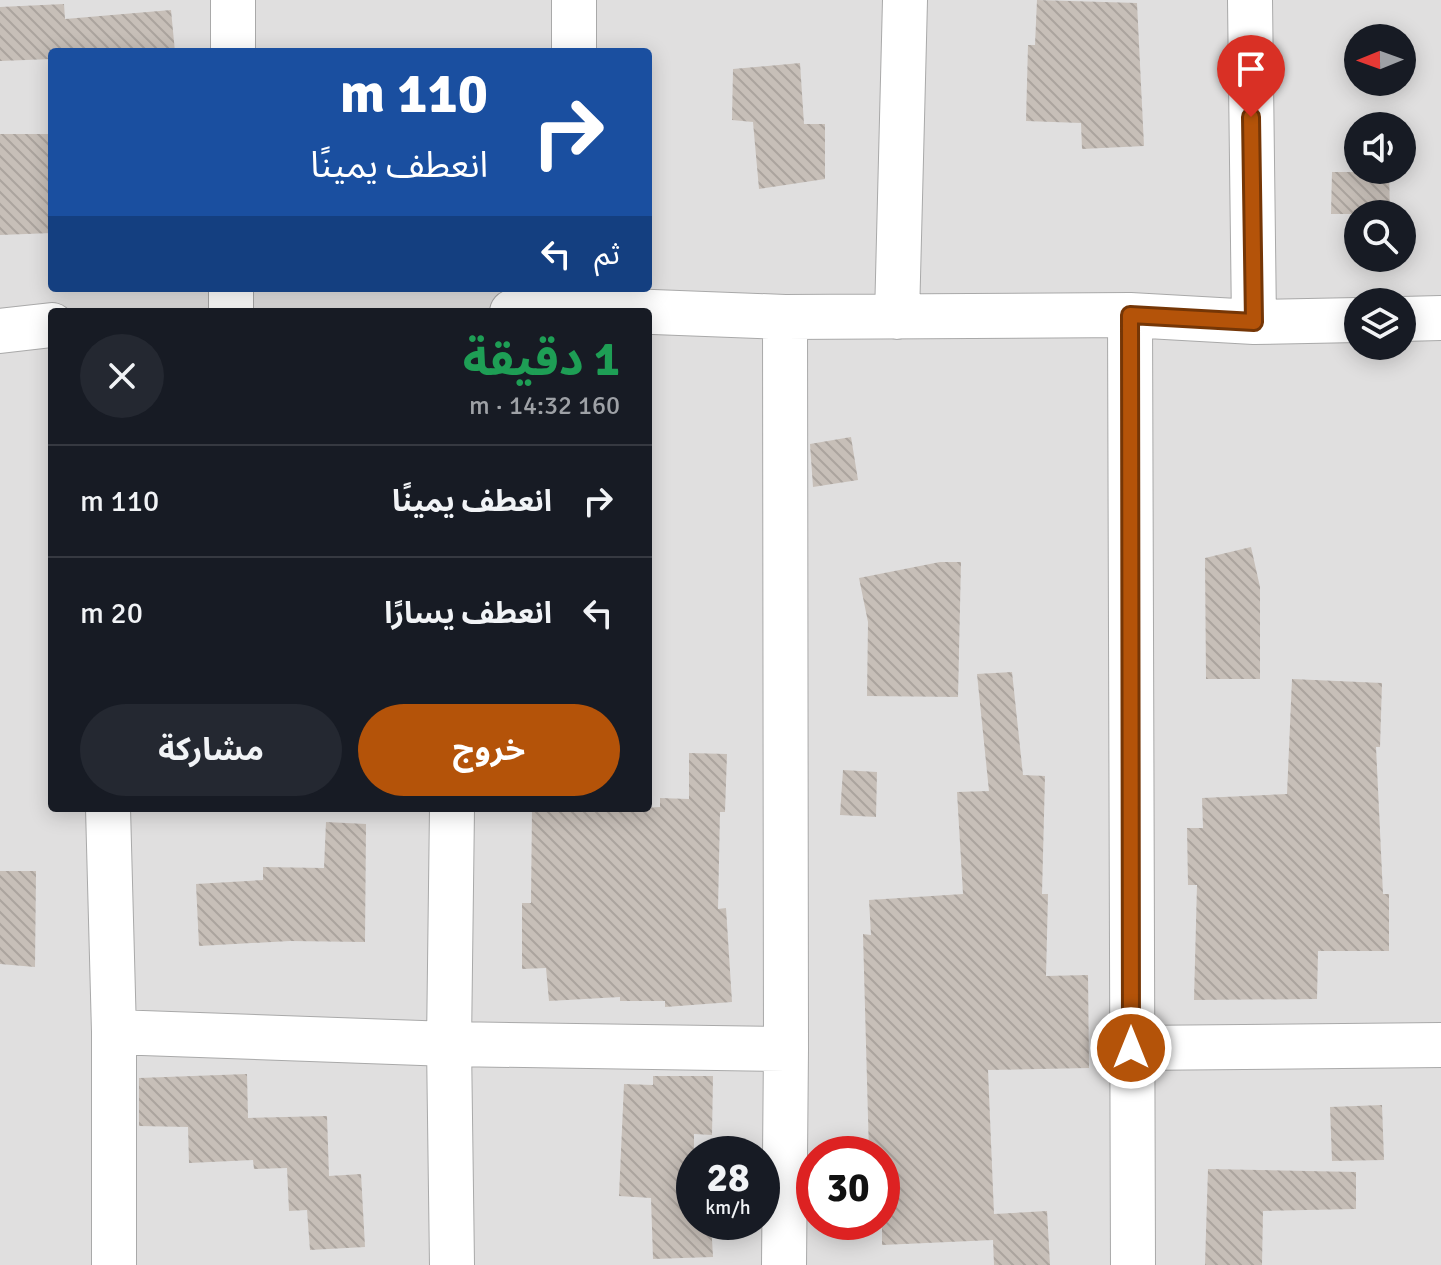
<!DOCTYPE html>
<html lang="ar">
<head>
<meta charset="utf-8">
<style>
  body { margin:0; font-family:Signika,"Noto Sans Arabic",sans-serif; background:#242831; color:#f1f3f6; direction:rtl; height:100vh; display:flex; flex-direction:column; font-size:30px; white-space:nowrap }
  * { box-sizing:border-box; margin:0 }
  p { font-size:26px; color:#9ea1a6 }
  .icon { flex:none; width:44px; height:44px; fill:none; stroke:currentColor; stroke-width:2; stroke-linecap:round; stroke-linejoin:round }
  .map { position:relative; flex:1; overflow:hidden; direction:ltr }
  .sheet { position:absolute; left:48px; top:308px; width:604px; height:504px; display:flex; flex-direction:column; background:#171b24; border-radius:8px; box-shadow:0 4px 20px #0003; direction:rtl }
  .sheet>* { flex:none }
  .top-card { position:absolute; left:48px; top:48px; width:604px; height:244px; border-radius:8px; box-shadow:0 4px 20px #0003; direction:rtl; background:#1a4fa0; color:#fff; overflow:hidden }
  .needle { width:52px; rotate:269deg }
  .controls { position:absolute; left:1344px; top:24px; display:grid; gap:16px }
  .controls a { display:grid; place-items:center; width:72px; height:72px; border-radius:50%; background:#171b24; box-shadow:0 4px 20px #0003; font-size:40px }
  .speed { position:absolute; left:676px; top:1136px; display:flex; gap:16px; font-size:40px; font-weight:700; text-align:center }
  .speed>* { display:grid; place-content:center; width:104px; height:104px; border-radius:50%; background:#171b24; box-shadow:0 4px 20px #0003; line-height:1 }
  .speed small { font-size:20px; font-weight:400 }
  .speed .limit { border:12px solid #d22; background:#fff; color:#111 }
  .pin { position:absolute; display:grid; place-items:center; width:68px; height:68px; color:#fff; margin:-82px -34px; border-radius:50% 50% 50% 0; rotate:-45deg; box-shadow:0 0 8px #0007 }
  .pin .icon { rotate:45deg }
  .me { position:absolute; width:88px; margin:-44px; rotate:0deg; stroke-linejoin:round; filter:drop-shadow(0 0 6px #0008) }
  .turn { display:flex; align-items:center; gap:28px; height:168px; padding:0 32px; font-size:36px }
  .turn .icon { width:104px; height:104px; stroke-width:2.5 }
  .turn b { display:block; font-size:56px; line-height:68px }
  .then { display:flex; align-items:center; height:76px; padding:0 32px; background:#0003; gap:16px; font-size:30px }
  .round { display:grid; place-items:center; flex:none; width:84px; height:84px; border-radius:42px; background:#242831 }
  .head { display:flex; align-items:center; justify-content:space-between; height:136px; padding:0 32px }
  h1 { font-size:48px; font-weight:700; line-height:60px; color:#1e9e55 }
  .primary-button { display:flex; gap:16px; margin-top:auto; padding:16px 32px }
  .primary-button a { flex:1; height:92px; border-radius:48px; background:#b45309; color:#fff; font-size:32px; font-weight:700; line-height:92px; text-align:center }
  .primary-button a+a { background:#242831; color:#f1f3f6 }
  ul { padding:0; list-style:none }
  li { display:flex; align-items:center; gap:24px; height:112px; padding:0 32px; border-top:2px solid #363941 }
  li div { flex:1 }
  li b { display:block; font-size:30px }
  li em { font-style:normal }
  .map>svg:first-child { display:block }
  .residential { fill:#e0dfdf; fill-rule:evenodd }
  .building { fill:url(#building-back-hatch) }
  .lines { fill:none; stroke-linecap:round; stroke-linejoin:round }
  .minor-casing { stroke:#a9a9a9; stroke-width:46 }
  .minor { stroke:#fff; stroke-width:44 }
  .route-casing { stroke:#753606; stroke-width:20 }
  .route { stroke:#b45309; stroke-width:14 }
</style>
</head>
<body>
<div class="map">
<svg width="1441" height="1265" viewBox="0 0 1441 1265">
  <defs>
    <pattern id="building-back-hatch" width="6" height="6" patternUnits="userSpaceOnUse" patternTransform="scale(2)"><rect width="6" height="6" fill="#c7bfb8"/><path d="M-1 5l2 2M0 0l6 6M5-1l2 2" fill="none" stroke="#aba49e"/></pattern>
  </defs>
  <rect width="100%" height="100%" fill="#f2efe9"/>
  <!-- residential -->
  <path class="residential" d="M0,0H1441V1265H0ZM1358,38H1402V82H1358ZM52,52H648V288H52ZM1358,126H1402V170H1358ZM1358,214H1402V258H1358ZM1358,302H1402V346H1358ZM52,312H648V808H52ZM694,1154H762V1222H694ZM814,1154H882V1222H814Z"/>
  <!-- building -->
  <path class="building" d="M1037,0L1137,3L1144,146L1082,149L1081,123L1026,121L1028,45H1035Z
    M64,4L65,19L171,10L175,52H52V59L0,61V7Z
    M800,63L804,124H825V179L759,189L753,122L732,120L733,69Z
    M0,134H52V233L0,235Z
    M1332,172H1389L1390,214H1331Z
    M851,437L858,480L813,487L810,444Z
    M1251,547L1260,587V679H1206L1205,558Z
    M940,562H961L958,697L867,696L868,622L859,578Z
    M1012,672L1023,775L1045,776L1042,894H1048L1046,976L1088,975L1089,1068L988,1070L994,1214L1047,1211L1050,1265H994L993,1240L882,1245V1154H869L863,934L871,935L869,900L963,894L957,792L989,791L977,674Z
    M1292,679L1382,683L1380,747H1376L1383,894H1389V951H1318L1317,999L1194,1000L1197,885H1188L1187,828H1203L1202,798L1287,794Z
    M689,753L727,754L725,812H720L718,909L726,908L732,1002L665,1007V1001H620V997L549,1001L546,968L522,969V903H531L532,808H588V811L660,807V798L689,799Z
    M843,770L877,772L876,817L840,815Z
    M326,822L366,824L365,942L290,941L199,946L196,884L263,880V867L324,868Z
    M0,871H36L35,967L0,964Z
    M247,1074L248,1118L327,1116L329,1176L361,1174L365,1247L310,1250L307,1210L289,1211L287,1168L254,1169L253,1160L189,1163L188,1127L139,1126V1078Z
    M653,1076H713L712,1135L694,1134V1222H711L713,1257L653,1259L651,1198L619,1196L624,1084L653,1085Z
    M1382,1105L1384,1160L1332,1161L1330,1107Z
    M1208,1169L1356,1172V1209L1263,1211L1262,1265H1205Z"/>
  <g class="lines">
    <!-- minor casing -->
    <g class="minor-casing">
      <path id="minor" d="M574,0V52
        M1250,0L1254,322
        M233,52V0
        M231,312V288
        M512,312L575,309L785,317L1130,315L1254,322L1358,320
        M1130,315L1133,1265
        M897,317L905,0
        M1402,319L1441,318
        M0,331L52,325
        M108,808L114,1032V1265
        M114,1032L449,1044L786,1049
        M1131,1048L1441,1045
        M452,1265L449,1044L452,808
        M784,1265L786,1049L785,317"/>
    </g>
    <!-- minor -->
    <use href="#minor" class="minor"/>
  </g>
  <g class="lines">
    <!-- route casing -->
    <g class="route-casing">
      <path id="route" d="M1131,1048L1130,315L1254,322L1251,117"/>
    </g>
    <!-- route -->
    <use href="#route" class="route"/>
  </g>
</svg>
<div class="controls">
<a><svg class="needle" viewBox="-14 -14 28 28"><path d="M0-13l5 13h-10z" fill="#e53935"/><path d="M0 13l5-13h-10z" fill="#9ea1a6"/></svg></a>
<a><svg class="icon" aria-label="sound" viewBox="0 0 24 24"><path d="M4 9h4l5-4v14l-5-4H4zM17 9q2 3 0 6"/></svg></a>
<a><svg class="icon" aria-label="search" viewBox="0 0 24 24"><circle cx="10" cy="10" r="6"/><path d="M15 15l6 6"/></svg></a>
<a><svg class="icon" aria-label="layers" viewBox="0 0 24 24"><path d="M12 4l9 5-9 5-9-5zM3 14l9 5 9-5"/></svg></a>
</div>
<div class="speed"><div>28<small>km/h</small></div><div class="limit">30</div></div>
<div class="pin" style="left:1251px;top:117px;background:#d93025"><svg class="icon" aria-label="arrive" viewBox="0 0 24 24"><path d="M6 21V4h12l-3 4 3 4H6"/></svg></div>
<svg class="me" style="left:1131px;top:1048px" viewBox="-20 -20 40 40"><circle r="17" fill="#b45309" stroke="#fff" stroke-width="3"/><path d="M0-11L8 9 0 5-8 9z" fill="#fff"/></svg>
<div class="top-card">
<div class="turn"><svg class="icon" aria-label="right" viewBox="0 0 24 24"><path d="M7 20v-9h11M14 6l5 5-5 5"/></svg><div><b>110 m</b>انعطف يمينًا</div></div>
<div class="then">ثم<svg class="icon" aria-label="left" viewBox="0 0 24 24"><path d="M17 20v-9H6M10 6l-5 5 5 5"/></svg></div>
</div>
<section class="sheet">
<div class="head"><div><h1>1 دقيقة</h1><p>160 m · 14:32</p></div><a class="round"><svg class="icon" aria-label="close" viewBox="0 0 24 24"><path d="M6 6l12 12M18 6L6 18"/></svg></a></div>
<ul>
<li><svg class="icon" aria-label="right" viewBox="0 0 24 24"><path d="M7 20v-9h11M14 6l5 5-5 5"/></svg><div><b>انعطف يمينًا</b></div><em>110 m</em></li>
<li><svg class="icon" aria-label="left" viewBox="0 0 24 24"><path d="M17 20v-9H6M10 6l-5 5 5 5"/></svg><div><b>انعطف يسارًا</b></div><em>20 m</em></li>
</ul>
<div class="primary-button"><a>خروج</a><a>مشاركة</a></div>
</section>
</div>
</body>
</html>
